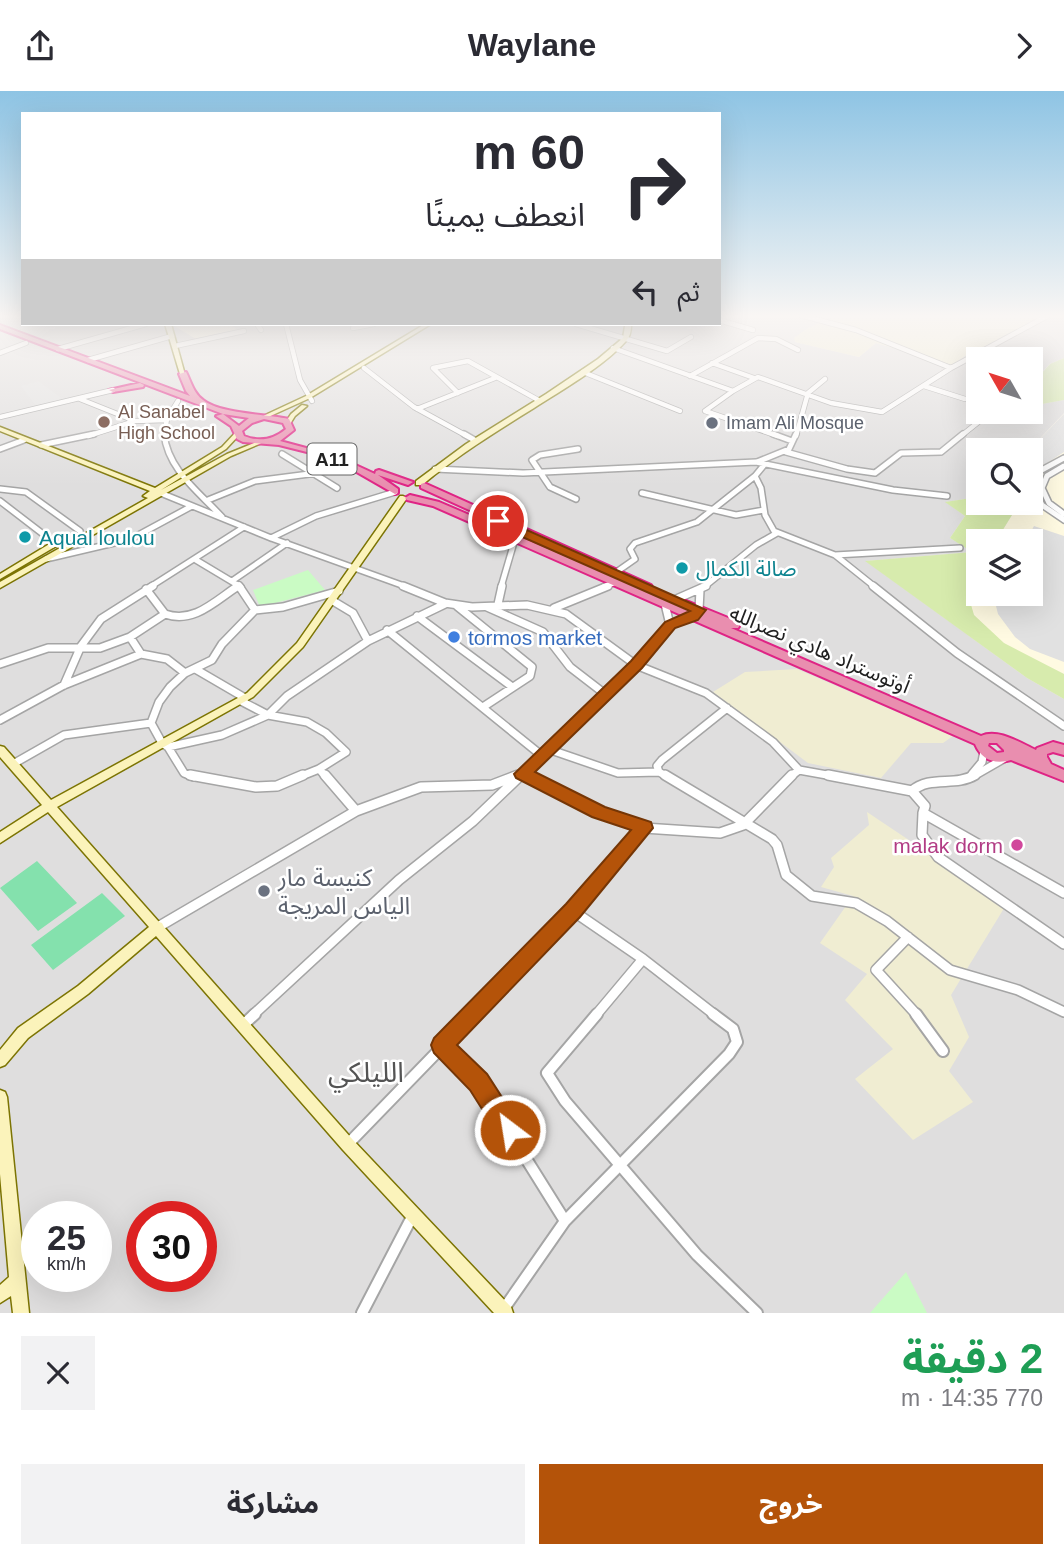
<!DOCTYPE html>
<html lang="ar">
<head>
<meta charset="utf-8">
<style>
  body { margin:0; font-family:Helvetica,"Noto Sans Arabic",sans-serif; background:#f2f2f3; color:#2b2b33; direction:rtl; height:100vh; display:flex; flex-direction:column; font-size:26px; white-space:nowrap }
  * { box-sizing:border-box; margin:0 }
  p { font-size:23px; color:#7c7c81 }
  .icon { flex:none; width:38px; height:38px; fill:none; stroke:currentColor; stroke-width:2; stroke-linecap:round; stroke-linejoin:round }
  .map { position:relative; height:1222px; overflow:hidden; direction:ltr }
  .details { display:flex; flex-direction:column; background:#fff; flex:1 }
  .details>* { flex:none }
  .guide { position:absolute; left:21px; top:21px; width:700px; height:214px; border-radius:0px; box-shadow:0 7px 28px #0002; direction:rtl; background:#fff; color:#2b2b33; overflow:hidden }
  .needle { width:46px; rotate:309deg }
  .fabs { position:absolute; left:966px; top:256px; display:grid; gap:14px }
  .fabs a { display:grid; place-items:center; width:77px; height:77px; border-radius:0px; background:#fff; box-shadow:0 7px 28px #0002; font-size:35px }
  .speed { position:absolute; left:21px; top:1110px; display:flex; gap:14px; font-size:35px; font-weight:700; text-align:center }
  .speed>* { display:grid; place-content:center; width:91px; height:91px; border-radius:50%; background:#fff; box-shadow:0 7px 28px #0002; line-height:1 }
  .speed small { font-size:18px; font-weight:400 }
  .speed .limit { border:10px solid #d22; background:#fff; color:#111 }
  .pin { position:absolute; display:grid; place-items:center; width:60px; height:60px; color:#fff; margin:-30px; border:4px solid #fff; border-radius:50%; box-shadow:0 2px 7px #0007 }
  .me { position:absolute; width:77px; margin:-38px; rotate:329deg; stroke-linejoin:round; filter:drop-shadow(0 0 5px #0008) }
  .turn { display:flex; align-items:center; gap:24px; height:147px; padding:0 21px; font-size:32px }
  .turn .icon { width:91px; height:91px; stroke-width:2.5 }
  .turn b { display:block; font-size:49px; line-height:60px }
  .then { display:flex; align-items:center; height:66px; padding:0 21px; background:#0003; gap:14px; font-size:26px }
  .round { display:grid; place-items:center; flex:none; width:74px; height:74px; border-radius:0px; background:#f2f2f3 }
  .overview { display:flex; align-items:center; justify-content:space-between; height:119px; padding:0 21px }
  h1 { font-size:42px; font-weight:700; line-height:52px; color:#1e9e55 }
  .cta { display:flex; gap:14px; margin-top:auto; padding:14px 21px }
  .cta a { flex:1; height:80px; border-radius:0px; background:#b45309; color:#fff; font-size:28px; font-weight:700; line-height:80px; text-align:center }
  .cta a+a { background:#f2f2f3; color:#2b2b33 }
  header { display:flex; justify-content:space-between; align-items:center; height:91px; padding:0 21px; background:#fff; font-size:32px; font-weight:700 }
  .map>svg:first-child { display:block }
  .residential { fill:#dfdede; fill-rule:evenodd }
  .education { fill:#fffae2 }
  .farmland { fill:#f0edd2 }
  .grass { fill:#d7ebad }
  .park { fill:#cafbc4 }
  .pitch { fill:#84e1ad }
  .parking { fill:#e1e1e1 }
  .lines { fill:none; stroke-linecap:round; stroke-linejoin:round }
  .street-far4-casing { stroke:#a5a5a5; stroke-width:6 }
  .street-far3-casing { stroke:#a5a5a5; stroke-width:8 }
  .street-far2-casing { stroke:#a5a5a5; stroke-width:10 }
  .street-far1-casing { stroke:#a5a5a5; stroke-width:12 }
  .street-casing { stroke:#a5a5a5; stroke-width:14 }
  .secondary-casing { stroke:#7c7403; stroke-width:3 }
  .highway-casing { stroke:#df2485; stroke-width:4 }
  .street-far4 { stroke:#fff; stroke-width:4.5 }
  .street-far3 { stroke:#fff; stroke-width:5 }
  .street-far2 { stroke:#fff; stroke-width:7 }
  .street-far1 { stroke:#fff; stroke-width:9 }
  .street { stroke:#fff; stroke-width:10 }
  .secondary { fill:#fbf3bb; fill-rule:evenodd }
  .highway { fill:#e98eaf; fill-rule:evenodd }
  .route { fill:#b45309; stroke:#753606; stroke-width:2 }
  .education-dot { fill:#8d6e63; stroke:#fff; stroke-width:2.5 }
  .worship-dot { fill:#6b7280; stroke:#fff; stroke-width:2.5 }
  .culture-dot { fill:#0f9aa8; stroke:#fff; stroke-width:2.5 }
  .shop-dot { fill:#3f7fe0; stroke:#fff; stroke-width:2.5 }
  .hotel-dot { fill:#d1479c; stroke:#fff; stroke-width:2.5 }
  .labels { text-anchor:middle; dominant-baseline:central; stroke-width:5; stroke-linejoin:round; paint-order:stroke }
  .far-education-label { font-size:18px; fill:#785e54; stroke:#fff; text-anchor:start }
  .far-worship-label { font-size:18px; fill:#5b616d; stroke:#fff; text-anchor:start }
  .shield { fill:#fff; stroke:#646464; stroke-width:2 }
  .shield-label { font-size:19px; font-weight:bold; fill:#212121 }
  .culture-label { font-size:21px; fill:#0d838f; stroke:#fff; text-anchor:start }
  .shop-label { font-size:21px; fill:#366cbe; stroke:#fff; text-anchor:start }
  .street-label { font-size:21px; fill:#212121; stroke:#fff }
  .hotel-label { font-size:21px; fill:#b23c85; stroke:#fff; text-anchor:end }
  .near-worship-label { font-size:24px; fill:#5b616d; stroke:#fff; text-anchor:start }
  .near-neighbourhood-label { font-size:28px; fill:#545454; stroke:#fff }
</style>
</head>
<body>
<header><svg class="icon" aria-label="forward" viewBox="0 0 24 24"><path d="M9 5l7 7-7 7"/></svg>Waylane<svg class="icon" aria-label="share" viewBox="0 0 24 24"><path d="M12 15V3M7 8l5-5 5 5M5 13v7h14v-7"/></svg></header>
<div class="map">
<svg width="1064" height="1222" viewBox="0 0 1064 1222">
  <rect width="100%" height="100%" fill="#f1ece7"/>
  <!-- residential -->
  <path class="residential" d="M0,224H23V233H719V224H836L805,239L795,251L859,266L876,252L952,274L972,260L1004,248L1042,224H1064V267L1049,273L1040,284V294L1031,304V268H978V320H1031V315L1064,309V322L1029,359H978V406L946,411L965,425L950,447L973,461L866,470L1027,587L1064,608V1222H0ZM37,1125H96V1185H37ZM142,1125H201V1185H142Z"/>
  <!-- education -->
  <path class="education" d="M171,233H230L243,243L201,251Z
    M1064,323V583L1012,558L989,541L974,524L967,506L968,495L978,478V502H1031V450H996L1020,411H1031V395L1044,374L1033,355Z"/>
  <!-- farmland -->
  <path class="farmland" d="M836,224H1042L1004,248L972,260L952,274L876,252L859,266L795,251L794,247L805,239Z
    M797,578L953,645L943,652H911L881,687L808,672L713,601L745,581Z
    M867,721L1006,814L951,904L969,946L949,980L973,1011L913,1049L855,988L893,958L845,909L867,883L820,852L853,805L821,796L834,776L831,767L869,734Z"/>
  <!-- grass -->
  <path class="grass" d="M1064,267V309L1031,315V304L1040,294V284L1050,273Z
    M978,406V411H1020L996,450H978V478L967,500L974,524L1004,552L1064,583V608L1027,587L865,470L972,461L950,447L965,425L945,411Z"/>
  <!-- park -->
  <path class="park" d="M308,479L325,499L260,516L253,499Z
    M906,1181L927,1222H870Z"/>
  <!-- pitch -->
  <path class="pitch" d="M37,770L77,812L38,840L0,797Z
    M102,802L125,825L53,879L31,854Z"/>
  <!-- parking -->
  <path class="parking" d="M38,290L64,309L37,316L21,295Z
    M1064,323V361L1044,374L1033,355Z
    M1034,435L1064,445V571L1030,558L1015,546L998,523L996,515L997,502H1031V450H1026Z"/>
  <g class="lines">
    <!-- street-far4 casing -->
    <g class="street-far4-casing">
      <path id="street-far4" d="M800,224L856,239L951,277
        M719,229L753,239
        M257,233L261,239
        M286,233L300,289L312,310
        M576,233L667,260L691,246
        M353,237L374,233
        M175,255L244,240
        M613,257L733,300L758,286L831,312L882,321L951,277L1049,224
        M58,258L146,233
        M0,262L26,252
        M88,269L172,245
        M712,272L754,287
        M364,277L414,316L467,345
        M583,281L680,320
        M690,285L758,247L776,248L798,259
        M924,295L965,308
        M733,300L705,320L778,345
        M458,302L433,277L468,270L540,310
        M80,308L135,330L167,329
        M417,318L495,287
        M0,326L113,299
        M88,345L135,330
        M164,345L167,328L178,310
        M796,345L808,302L825,288
        M961,345L986,325L1006,323"/>
    </g>
    <!-- street-far3 casing -->
    <g class="street-far3-casing">
      <path id="street-far3" d="M164,343C168,379 199,401 222,426
        M464,343L476,350
        M773,343L792,350
        M41,354L94,343
        M0,358L24,349
        M786,361L847,378L875,382L901,362L941,361L963,343
        M282,363L337,397
        M1064,367L1038,381L1033,395L1042,414L1064,429
        M757,371L789,358L796,343
        M764,374L755,385L761,397L765,424L774,440L835,464L875,496
        M1064,375L1047,385L1042,397L1049,412L1064,423
        M435,378L523,382L756,371L893,399L947,405
        M0,398L26,401L80,440
        M642,402L736,424L764,419
        M163,403L271,447L407,496
        M576,408L550,396L532,369L540,364L578,358
        M208,409L255,390L317,382L342,373
        M0,410L56,453
        M271,447L316,425L395,401
        M835,464L960,457
        M46,468L131,448L192,415
        M196,469L241,496
        M615,482L635,468L630,458L635,452L697,431L755,385
        M232,490L287,452
        M150,496L244,436
        M236,496L239,494
        M501,496L515,448
        M603,496L614,492
        M704,496L756,454L777,442"/>
    </g>
    <!-- street-far2 casing -->
    <g class="street-far2-casing">
      <path id="street-far2" d="M239,495L255,519
        M403,495L445,512L472,516L527,514L566,523L636,574L706,602L773,651L799,679
        M873,495L957,562L1064,635
        M146,498L165,523
        M339,500L283,516L255,519L222,553L212,569L185,582L170,596L159,611L151,632L162,652L168,656L222,644L268,624L287,605L368,550L445,513
        M333,510L353,522L368,550
        M498,513L502,495
        M457,515L532,576L530,585L483,616
        M487,516L543,541L570,576L605,603
        M554,517L608,495
        M417,525L511,595
        M670,534L665,513L706,495
        M387,539L541,664
        M0,573L48,557H100L130,546
        M197,579L245,607
        M185,582L167,568L141,563L130,546L165,523C194,533 215,510 238,495
        M64,594L81,555L101,528L153,495
        M241,610L268,624L307,631L326,642L346,661L319,678L326,686
        M0,629L64,594L141,563
        M168,656L184,682L194,686
        M548,658L618,682L659,681
        M13,673L64,644L151,632
        M972,683L982,671L984,660
        M299,686L319,678
        M513,686L522,683L528,686
        M519,686L636,574L670,534L693,525L699,519L700,499
        M668,686L659,681L657,675L662,669L727,617
        M790,686L799,679L838,686
        M972,686L1005,667"/>
    </g>
    <!-- street-far1 casing -->
    <g class="street-far1-casing">
      <path id="street-far1" d="M190,684L256,696L277,695L303,684
        M325,684L356,720
        M525,684L599,721L644,737L720,742L743,734L792,684
        M665,684L772,748L777,754L786,784L812,805L856,812L887,830L950,879L1018,899L1064,921
        M828,684L912,700C930,684 955,696 975,684
        M912,700L925,715L923,722L1064,802
        M923,722L922,744L938,766L1064,853
        M573,820L643,868L715,924
        M158,836L356,720L421,696L492,694L518,684
        M908,846L876,879L917,924
        M253,924L399,789L473,730L521,684
        M472,924L573,820L644,737
        M596,924L643,868"/>
    </g>
    <!-- street casing -->
    <g class="street-casing">
      <path id="street" d="M597,923L547,982L565,1010L697,1164L757,1222
        M916,923L943,960
        M243,934L255,923
        M442,954L478,991L565,1130
        M348,1053L474,923
        M503,1219L565,1130L729,963L737,951L733,938L713,923
        M362,1222L413,1124"/>
    </g>
    <!-- secondary casing -->
    <g class="secondary-casing">
      <path id="secondary" d="M165,233H171L185,284L180,283Z
        M425,233H431L310,307L266,327L261,326L306,305Z
        M628,233L631,235C631,241 630,245 626,250C604,275 562,299 534,317C495,341 457,365 422,394H416V390L466,353L546,303L598,268L623,247L625,235Z
        M302,314L307,315L295,325L290,333H286L285,332L291,323Z
        M0,336L155,397L222,356L236,341H240V343L226,358L161,399L227,363L259,350L264,351L231,365L0,497V491L148,407L143,405L150,400L0,340Z
        M400,405H403L407,407L303,556L253,606L57,716L159,831L162,832L164,836L353,1049L511,1216L513,1222H494L343,1059L156,845L88,903L28,947L5,974L0,976V959L18,937L78,895L149,836L48,721L0,752V741L42,714L0,666V655L4,656L51,709L247,602L297,552Z
        M51,452H57L58,454L0,488V483Z
        M0,999L5,1001L7,1006L29,1222H13L11,1205L0,1212V1194L9,1186L0,1083Z"/>
    </g>
    <!-- highway casing -->
    <g class="highway-casing">
      <path id="highway" d="M0,234L190,305L186,300L179,283L186,281C191,291 194,303 203,309C220,323 267,323 289,328L294,339L280,350L336,365L375,383L376,380L379,379L413,391L408,394L378,384L398,398V402L395,403L348,376L311,362L279,354L243,351L237,348L231,335L216,325L223,323L239,335L249,327L223,323L0,238ZM264,328L283,332L286,338C273,349 259,351 244,345L242,340L252,332Z
        M140,292L144,294L143,296L113,301L109,299Z
        M424,392L651,494L652,496L651,498H643L421,397V393Z
        M410,404L439,411L676,513V509H684L738,531L740,534L738,537H731L981,645C998,637 1020,652 1036,659L1037,657L1053,651L1064,654V664L1053,661L1047,663V666L1051,673L1064,679V690L1011,669C994,674 981,668 975,653L433,415L407,409L405,407ZM989,652H997L1004,659V661L997,662L988,655Z"/>
    </g>
    <!-- street-far4 -->
    <use href="#street-far4" class="street-far4"/>
    <!-- street-far3 -->
    <use href="#street-far3" class="street-far3"/>
    <!-- street-far2 -->
    <use href="#street-far2" class="street-far2"/>
    <!-- street-far1 -->
    <use href="#street-far1" class="street-far1"/>
    <!-- street -->
    <use href="#street" class="street"/>
    <!-- secondary -->
    <use href="#secondary" class="secondary"/>
    <!-- highway -->
    <use href="#highway" class="highway"/>
  </g>
  <!-- sky -->
  <linearGradient id="sky" x2="0" y2="1"><stop stop-color="#8ec4e4"/><stop offset="0.57" stop-color="#f9f6f4"/><stop offset="1" stop-color="#f9f6f4" stop-opacity="0"/></linearGradient>
  <rect width="1064" height="395" fill="url(#sky)"/>
  <!-- route -->
  <path class="route" d="M493,428H502L706,519L698,529L675,537L642,577L535,681L605,716L651,731L653,737L580,826L457,954L487,983L518,1031L522,1039L518,1048L510,1051L501,1048L470,999L434,962L431,954L434,947L566,813L631,739L592,726L516,687L514,683L631,570L665,531L690,520L493,433Z"/>
  <!-- markers -->
  <circle class="education-dot" cx="104" cy="331" r="7"/>
  <g class="worship-dot">
    <circle cx="712" cy="332" r="7"/>
    <circle cx="264" cy="800" r="7"/>
  </g>
  <g class="culture-dot">
    <circle cx="25" cy="446" r="7"/>
    <circle cx="682" cy="477" r="7"/>
  </g>
  <circle class="shop-dot" cx="454" cy="546" r="7"/>
  <circle class="hotel-dot" cx="1017" cy="754" r="7"/>
  <g class="labels">
    <!-- far-education labels -->
    <g class="far-education-label">
      <text x="118" y="321">Al Sanabel<tspan x="118" dy="21">High School</tspan></text>
    </g>
    <!-- far-worship labels -->
    <g class="far-worship-label">
      <text x="726" y="332">Imam Ali Mosque</text>
    </g>
    <!-- shield labels -->
    <rect class="shield" x="307.5" y="352.5" width="49" height="31" rx="5"/>
    <g class="shield-label">
      <text x="332" y="368">A11</text>
    </g>
    <!-- culture labels -->
    <g class="culture-label">
      <text x="39" y="446">Aqual loulou</text>
      <text x="696" y="477">صالة الكمال</text>
    </g>
    <!-- shop labels -->
    <g class="shop-label">
      <text x="468" y="546">tormos market</text>
    </g>
    <!-- street labels -->
    <g class="street-label">
      <text transform="translate(820 558) rotate(23)">أوتوستراد هادي نصرالله</text>
    </g>
    <!-- hotel labels -->
    <g class="hotel-label">
      <text x="1003" y="754">malak dorm</text>
    </g>
    <!-- near-worship labels -->
    <g class="near-worship-label">
      <text x="278" y="786">كنيسة مار<tspan x="278" dy="28">الياس المريجة</tspan></text>
    </g>
    <!-- near-neighbourhood labels -->
    <g class="near-neighbourhood-label">
      <text x="366" y="981">الليلكي</text>
    </g>
  </g>
</svg>
<div class="fabs">
<a><svg class="needle" viewBox="-14 -14 28 28"><path d="M0-13l5 13h-10z" fill="#e53935"/><path d="M0 13l5-13h-10z" fill="#7c7c81"/></svg></a>
<a><svg class="icon" aria-label="search" viewBox="0 0 24 24"><circle cx="10" cy="10" r="6"/><path d="M15 15l6 6"/></svg></a>
<a><svg class="icon" aria-label="layers" viewBox="0 0 24 24"><path d="M12 4l9 5-9 5-9-5zM3 14l9 5 9-5"/></svg></a>
</div>
<div class="speed"><div>25<small>km/h</small></div><div class="limit">30</div></div>
<div class="pin" style="left:498px;top:430px;background:#d93025"><svg class="icon" aria-label="arrive" viewBox="0 0 24 24"><path d="M6 21V4h12l-3 4 3 4H6"/></svg></div>
<svg class="me" style="left:510px;top:1039px" viewBox="-20 -20 40 40"><circle r="17" fill="#b45309" stroke="#fff" stroke-width="3"/><path d="M0-11L8 9 0 5-8 9z" fill="#fff"/></svg>
<div class="guide">
<div class="turn"><svg class="icon" aria-label="right" viewBox="0 0 24 24"><path d="M7 20v-9h11M14 6l5 5-5 5"/></svg><div><b>60 m</b>انعطف يمينًا</div></div>
<div class="then">ثم<svg class="icon" aria-label="left" viewBox="0 0 24 24"><path d="M17 20v-9H6M10 6l-5 5 5 5"/></svg></div>
</div>
</div>
<section class="details">
<div class="overview"><div><h1>2 دقيقة</h1><p>770 m · 14:35</p></div><a class="round"><svg class="icon" aria-label="close" viewBox="0 0 24 24"><path d="M6 6l12 12M18 6L6 18"/></svg></a></div>
<div class="cta"><a>خروج</a><a>مشاركة</a></div>
</section>
</body>
</html>
